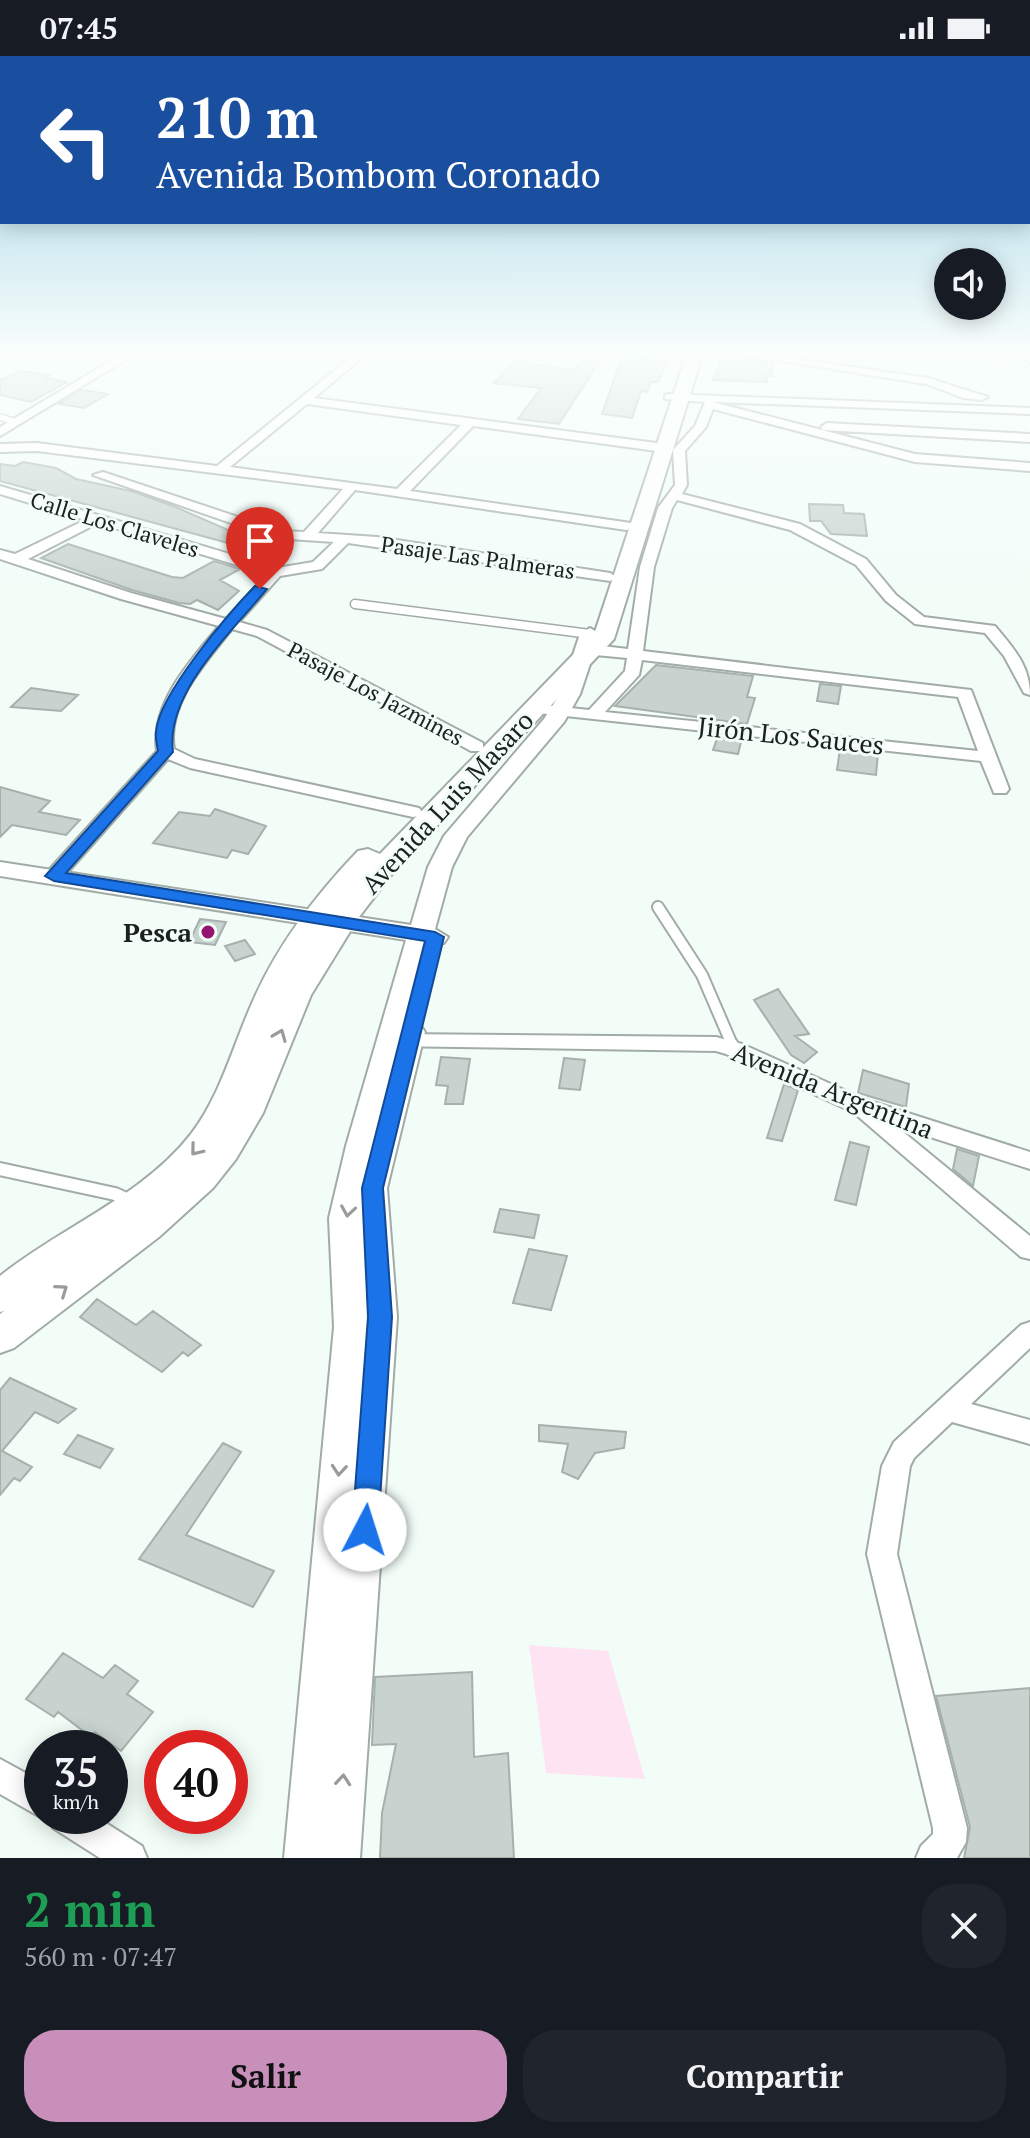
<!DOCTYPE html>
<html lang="es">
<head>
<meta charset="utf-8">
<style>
  body { margin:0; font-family:"PT Serif",serif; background:#20242c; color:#f1f3f6; height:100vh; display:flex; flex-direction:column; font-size:30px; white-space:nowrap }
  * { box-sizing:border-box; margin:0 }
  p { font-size:26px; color:#9ea1a6 }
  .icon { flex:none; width:44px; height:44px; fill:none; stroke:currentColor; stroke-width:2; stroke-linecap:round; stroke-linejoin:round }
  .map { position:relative; height:1802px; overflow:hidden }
  .panel { display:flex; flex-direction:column; background:#171b24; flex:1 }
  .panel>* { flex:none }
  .hud { position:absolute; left:0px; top:0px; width:1030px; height:168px; box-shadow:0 4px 20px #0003; background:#1a4fa0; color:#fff; overflow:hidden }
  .buttons { position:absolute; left:934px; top:192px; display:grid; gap:16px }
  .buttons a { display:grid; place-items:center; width:72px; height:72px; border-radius:50%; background:#171b24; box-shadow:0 4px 20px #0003; font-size:40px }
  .speed { position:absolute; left:24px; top:1674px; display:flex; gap:16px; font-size:40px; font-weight:700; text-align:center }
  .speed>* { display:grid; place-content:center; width:104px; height:104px; border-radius:50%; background:#171b24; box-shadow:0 4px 20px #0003; line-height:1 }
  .speed small { font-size:20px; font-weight:400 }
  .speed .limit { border:12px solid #d22; background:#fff; color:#111 }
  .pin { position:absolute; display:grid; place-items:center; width:68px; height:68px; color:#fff; margin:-82px -34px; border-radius:50% 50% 50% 0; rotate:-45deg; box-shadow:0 0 8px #0007 }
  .pin .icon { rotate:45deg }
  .me { position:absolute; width:88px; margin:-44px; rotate:5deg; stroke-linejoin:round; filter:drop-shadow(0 0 6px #0008) }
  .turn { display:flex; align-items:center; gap:28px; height:168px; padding:0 24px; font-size:36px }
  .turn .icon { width:104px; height:104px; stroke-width:2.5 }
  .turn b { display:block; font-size:56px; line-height:68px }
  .round { display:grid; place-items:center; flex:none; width:84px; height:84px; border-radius:32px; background:#20242c }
  .overview { display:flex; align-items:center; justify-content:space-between; height:136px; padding:0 24px }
  h1 { font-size:48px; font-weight:700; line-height:60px; color:#1e9e55 }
  .button { display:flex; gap:16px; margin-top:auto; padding:16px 24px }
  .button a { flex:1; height:92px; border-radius:32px; background:#c78fba; color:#111; font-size:32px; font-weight:700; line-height:92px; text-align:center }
  .button a+a { background:#20242c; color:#f1f3f6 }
  .status { display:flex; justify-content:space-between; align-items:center; height:56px; padding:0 40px; background:#171b24; direction:ltr }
  .status svg { height:22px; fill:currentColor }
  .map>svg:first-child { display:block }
  .green { fill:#fee4f2 }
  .building { fill:#c8d3cf; stroke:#a6b1ac; stroke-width:2 }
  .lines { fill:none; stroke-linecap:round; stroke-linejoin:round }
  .service-far3-casing { stroke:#a2aca7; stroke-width:8 }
  .service-far2-casing { stroke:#a2aca7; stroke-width:11 }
  .service-far1-casing { stroke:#a2aca7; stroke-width:14 }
  .service-casing { stroke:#a2aca7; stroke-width:16 }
  .minor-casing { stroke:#a2aca7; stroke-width:4 }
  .tertiary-casing { stroke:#a2aca7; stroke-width:4 }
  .secondary-casing { stroke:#a2aca7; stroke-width:4 }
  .service-far3 { stroke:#fff; stroke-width:6 }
  .service-far2 { stroke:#fff; stroke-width:8 }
  .service-far1 { stroke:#fff; stroke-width:10 }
  .service { stroke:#fff; stroke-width:12 }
  .minor { fill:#fff; fill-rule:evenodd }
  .tertiary { fill:#fff; fill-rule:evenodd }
  .secondary { fill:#fff; fill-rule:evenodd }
  .oneway { stroke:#999b9a }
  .route { fill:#1a73e8; stroke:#114b97; stroke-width:2 }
  .poi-dot { fill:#931570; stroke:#f2fdf8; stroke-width:3 }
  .labels { text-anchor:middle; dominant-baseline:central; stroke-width:6; stroke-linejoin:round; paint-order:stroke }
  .far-street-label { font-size:22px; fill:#1c201f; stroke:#f2fdf8 }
  .street-label { font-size:26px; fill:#1c201f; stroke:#f2fdf8 }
  .poi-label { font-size:26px; font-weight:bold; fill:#1c201f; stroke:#f2fdf8; text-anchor:end }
</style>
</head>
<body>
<div class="status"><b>07:45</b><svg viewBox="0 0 49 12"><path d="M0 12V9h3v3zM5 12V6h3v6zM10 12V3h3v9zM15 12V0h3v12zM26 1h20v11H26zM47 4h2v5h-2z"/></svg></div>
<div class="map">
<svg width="1030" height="1802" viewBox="0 0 1030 1802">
  <rect width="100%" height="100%" fill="#f2fdf8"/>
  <!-- green -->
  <path class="green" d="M838,297H1000L1003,307Z
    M529,1589L608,1595L645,1723L546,1717Z"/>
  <!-- building -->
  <path class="building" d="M592,297H605L559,368L518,363L541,332L494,327L515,305L573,314Z
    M724,298L773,307L772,320H766L767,326L713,324Z
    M622,301H645L647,304L667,306L658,326H651L647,336L641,335L632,362L602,358Z
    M21,315L49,319L44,322L67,326L31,346L0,339V324Z
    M82,334L108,338L84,352L59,348Z
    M23,406L56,412L76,423L131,435L173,450L242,480L239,490L0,425V408L15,410Z
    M809,448L843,449L844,457L864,458L867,480L831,478L821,465H810Z
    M68,488L172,521L183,522L214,505L240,513L220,524L239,535L218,554L197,544L190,548L179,547L132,534L41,502Z
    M656,609L753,620L747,641L755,642L747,668L615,650Z
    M820,628L841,630L838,648L817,645Z
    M31,632L38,633L78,639L61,655L11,651Z
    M718,680L742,682L738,698L713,694Z
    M840,693L878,697L876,719L837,714Z
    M0,731L50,745L39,756L80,764L66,779L12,769L0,781Z
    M215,753L266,770L248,798L232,794L227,802L153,787L179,756L210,760Z
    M200,863L226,866L215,889L189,886Z
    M245,884L255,898L235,905L225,890Z
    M778,933L809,978L795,980L817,996L804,1007L791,999L754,944Z
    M441,1001L470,1003L463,1048H445L448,1030L436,1029Z
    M564,1002L585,1004L580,1034L559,1032Z
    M863,1014L909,1028L906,1051L858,1037Z
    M784,1028L798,1034L782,1085L767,1082Z
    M850,1086L869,1091L856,1149L835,1144Z
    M957,1093L979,1100L973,1130L953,1113Z
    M500,1153L539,1159L534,1182L494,1176Z
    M529,1193L567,1200L551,1254L513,1247Z
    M97,1243L136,1269L153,1255L201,1289L188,1300L183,1296L162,1316L80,1261Z
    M10,1322L76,1353L58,1367L35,1356L2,1395L32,1411L20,1425L14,1422L0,1439V1334Z
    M539,1369L626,1376L624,1392L595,1397L578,1423L562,1416L568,1388L539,1385Z
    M78,1379L113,1393L100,1412L64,1398Z
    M223,1387L241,1396L186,1479L274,1515L253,1551L139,1503Z
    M63,1597L103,1622L115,1609L138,1625L127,1638L153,1656L121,1695L95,1676L91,1681L58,1656L54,1661L26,1643Z
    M472,1616L474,1701L508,1697L514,1802H380L382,1757L396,1688L372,1689L375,1621Z
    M1030,1632V1802H964L970,1771L936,1640Z"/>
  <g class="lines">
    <!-- service-far3 casing -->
    <g class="service-far3-casing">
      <path id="service-far3" d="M0,361L16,366"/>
    </g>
    <!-- service-far2 casing -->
    <g class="service-far2-casing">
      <path id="service-far2" d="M355,548L590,578"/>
    </g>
    <!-- service-far1 casing -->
    <g class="service-far1-casing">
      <path id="service-far1" d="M658,851L702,919L733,991"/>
    </g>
    <!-- service casing -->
    <g class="service-casing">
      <path id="service" d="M732,989L734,993
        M0,1113L115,1138L130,1145"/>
    </g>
    <!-- minor casing -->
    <g class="minor-casing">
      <path id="minor" d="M124,297H137L0,380V371Z
        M356,297H368L314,342L664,388L670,392L664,396L473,370L410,435L631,467V473L626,474L355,434L318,477L377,481L610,517L617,521L610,525L348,487L322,513L280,520L239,566L267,574L483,687V695H471L257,580L232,573C206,606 166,648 174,693L195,703L419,752L422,756L419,760L413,761L190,712L168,703L61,824H47L45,820L47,816L157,695C150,648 191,604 219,570L121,543L0,503V494L15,498L85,464L0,438V430L277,512L313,506L334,486L274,482L93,419L103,416L280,475L304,476L343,433L37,395L0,396V388L37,387L217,410ZM307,348L461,369L397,433L230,411ZM98,467L267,518L226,563L131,537L28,503Z
        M730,297H759L928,322L988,341L982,344L963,342L926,328Z
        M1019,297H1030V307Z
        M669,338L1030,352V358L713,346L915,398L1030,407V415L915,406L713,353L706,371L685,395L687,429L682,438L800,468L866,503L896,539L924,561L995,570C1013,592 1030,609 1030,639L1024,637L1004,600L985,577L915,568L886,545L856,509L790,474L677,444L672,452L654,511L643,595L971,634L1009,733L1006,737H994L981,705L529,656V650L535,648L589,654L625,615L627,602L585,598L577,593L585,588L628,593L640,511L658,452L675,429L673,394L695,370L705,346L665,343V339ZM642,604L958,641L978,695L605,656L639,619Z
        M827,367L1030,378V386L823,374L821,371Z
        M396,978L716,981L742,988L864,1043L1030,1096V1113L896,1070L1030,1180V1203L1021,1201L853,1056L726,998L716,995L388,990L385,985Z
        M1030,1266V1292L971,1348L1030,1364V1388L952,1366L914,1402L910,1410L897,1498L967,1772L966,1786L957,1802H916L921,1790L933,1778V1772L867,1498L882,1410L894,1386L1021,1269Z
        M0,1703L42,1726V1760H46L42,1762L0,1738Z
        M48,1760H95L142,1790L147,1802H100L53,1772Z"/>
    </g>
    <!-- tertiary casing -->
    <g class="tertiary-casing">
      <path id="tertiary" d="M590,572L600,578L580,638L564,666L467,781L452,811L435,873L448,881L444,887L431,888L409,967L421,970L425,976L387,1132L397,1261L360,1802H284L334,1271L329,1162L346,1090L406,884L0,820V806L411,869L428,811L444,780L544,663L560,638L580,578Z"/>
    </g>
    <!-- secondary casing -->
    <g class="secondary-casing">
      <path id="secondary" d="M687,297H703L614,583L395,814L359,861L311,939L263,1057L236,1103L213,1132L159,1181L14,1292L0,1297V1258L4,1255L0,1256V1220C61,1171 142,1141 191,1078C221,1039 233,989 253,945C278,888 315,840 358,795L368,793L380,798L595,576Z"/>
    </g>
    <!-- service-far3 -->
    <use href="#service-far3" class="service-far3"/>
    <!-- service-far2 -->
    <use href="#service-far2" class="service-far2"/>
    <!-- service-far1 -->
    <use href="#service-far1" class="service-far1"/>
    <!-- service -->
    <use href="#service" class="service"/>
    <!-- minor -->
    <use href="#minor" class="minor"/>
    <!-- tertiary -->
    <use href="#tertiary" class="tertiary"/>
    <!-- secondary -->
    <use href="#secondary" class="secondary"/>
  </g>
  <!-- one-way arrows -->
  <defs><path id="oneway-chevron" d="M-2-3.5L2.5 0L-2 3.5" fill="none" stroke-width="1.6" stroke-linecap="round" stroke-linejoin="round" transform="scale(2)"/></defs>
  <g class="oneway">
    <use href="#oneway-chevron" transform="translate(280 979) rotate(-68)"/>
    <use href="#oneway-chevron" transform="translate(196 1094) rotate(129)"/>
    <use href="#oneway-chevron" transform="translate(348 1155) rotate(99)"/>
    <use href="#oneway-chevron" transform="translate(62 1234) rotate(-35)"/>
    <use href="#oneway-chevron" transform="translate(339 1414) rotate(95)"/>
    <use href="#oneway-chevron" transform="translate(343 1724) rotate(-85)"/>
  </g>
  <!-- sky -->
  <linearGradient id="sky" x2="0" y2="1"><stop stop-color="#93cce1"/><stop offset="0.54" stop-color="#f9fefc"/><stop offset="1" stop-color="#f9fefc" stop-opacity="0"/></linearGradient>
  <rect width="1030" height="550" fill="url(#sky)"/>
  <!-- route -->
  <path class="route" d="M255,530L267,533C232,576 165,637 173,696L66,817L435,876L444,881L383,1132L392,1261L378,1474L374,1483L365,1486L356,1483L352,1474L368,1261L362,1132L425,885L54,825L45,820L158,695C157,689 155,682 156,676C158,639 229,557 255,530Z"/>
  <!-- markers -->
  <circle class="poi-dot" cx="208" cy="876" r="8"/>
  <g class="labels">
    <!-- far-street labels -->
    <g class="far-street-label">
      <text transform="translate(115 468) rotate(17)">Calle Los Claveles</text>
      <text transform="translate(478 501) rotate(8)">Pasaje Las Palmeras</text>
      <text transform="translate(376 637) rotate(28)">Pasaje Los Jazmines</text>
    </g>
    <!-- street labels -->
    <g class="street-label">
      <text transform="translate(791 679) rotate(6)">Jirón Los Sauces</text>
      <text transform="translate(447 746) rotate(-47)">Avenida Luis Masaro</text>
      <text transform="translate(833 1034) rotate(22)">Avenida Argentina</text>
    </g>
    <!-- poi labels -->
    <g class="poi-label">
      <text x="192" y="876">Pesca</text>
    </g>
  </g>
</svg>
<div class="buttons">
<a><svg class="icon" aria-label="sound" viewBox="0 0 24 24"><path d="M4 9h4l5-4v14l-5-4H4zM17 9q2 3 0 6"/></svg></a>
</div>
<div class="speed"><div>35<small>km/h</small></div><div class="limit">40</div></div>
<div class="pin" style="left:260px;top:533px;background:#d93025"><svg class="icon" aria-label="arrive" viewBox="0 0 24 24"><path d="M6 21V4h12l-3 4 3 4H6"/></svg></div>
<svg class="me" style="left:365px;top:1474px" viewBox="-20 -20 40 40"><circle r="19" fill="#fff"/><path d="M0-13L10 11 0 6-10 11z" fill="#1a73e8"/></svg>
<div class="hud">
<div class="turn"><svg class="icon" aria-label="left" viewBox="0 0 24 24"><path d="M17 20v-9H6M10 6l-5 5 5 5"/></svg><div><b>210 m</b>Avenida Bombom Coronado</div></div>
</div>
</div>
<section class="panel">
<div class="overview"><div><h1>2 min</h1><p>560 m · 07:47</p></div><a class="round"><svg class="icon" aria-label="close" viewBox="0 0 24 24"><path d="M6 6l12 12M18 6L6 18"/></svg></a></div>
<div class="button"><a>Salir</a><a>Compartir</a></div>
</section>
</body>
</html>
